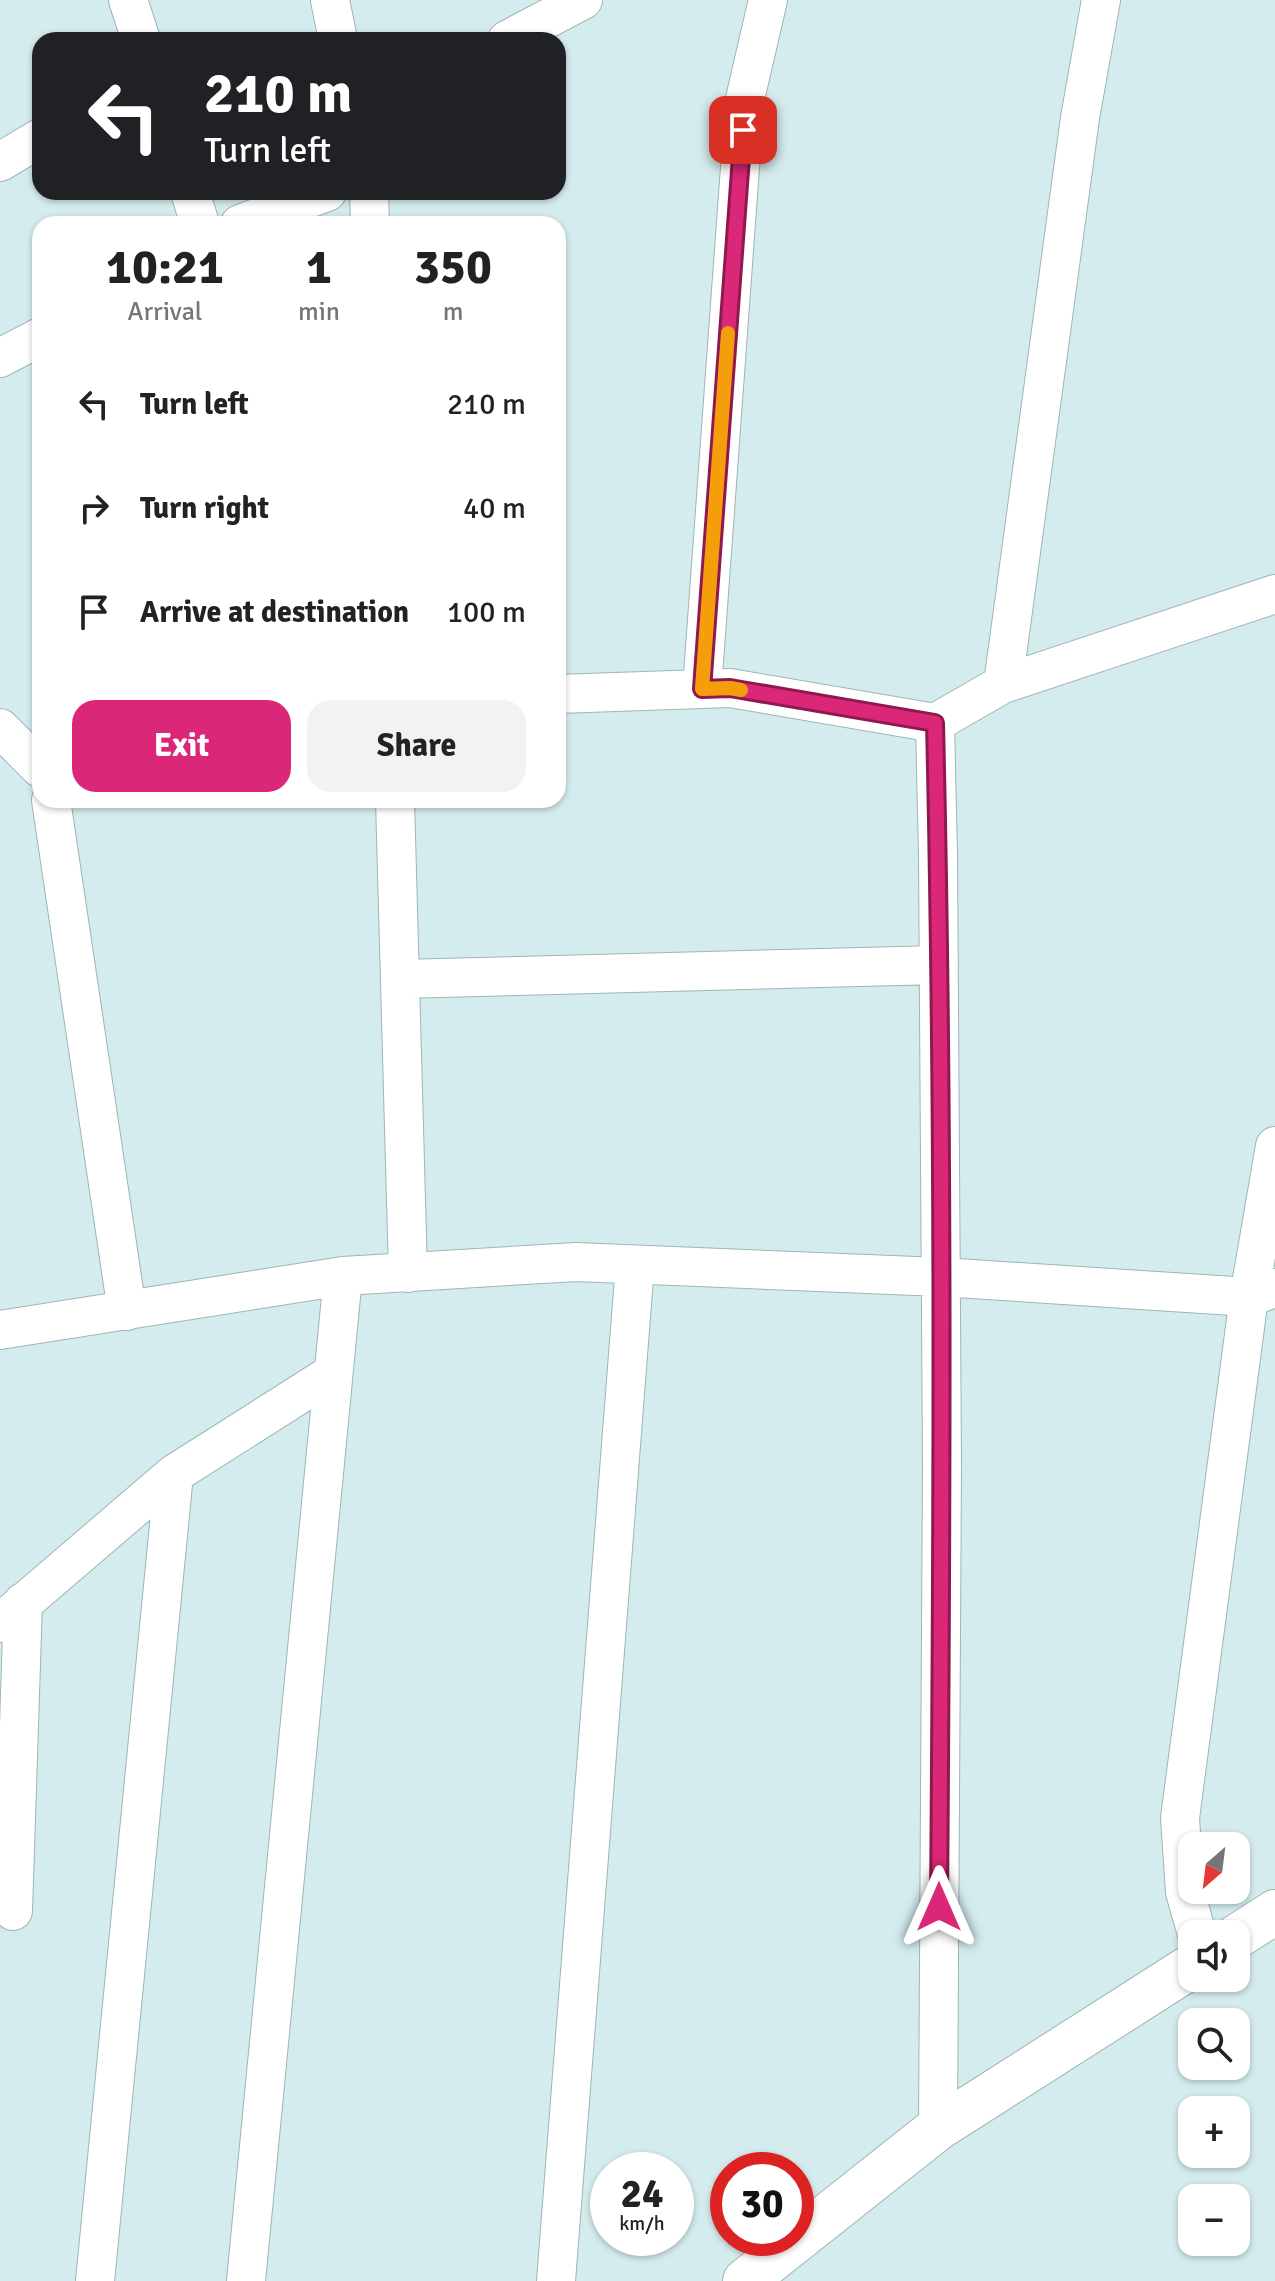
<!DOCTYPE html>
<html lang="en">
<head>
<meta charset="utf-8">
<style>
  body { margin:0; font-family:Signika,sans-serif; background:#f2f2f2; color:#222; height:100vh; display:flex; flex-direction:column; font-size:30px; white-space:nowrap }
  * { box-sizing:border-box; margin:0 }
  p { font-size:26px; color:#767676 }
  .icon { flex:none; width:44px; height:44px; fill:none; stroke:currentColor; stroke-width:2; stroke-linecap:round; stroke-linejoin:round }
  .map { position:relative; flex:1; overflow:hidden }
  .drawer { position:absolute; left:32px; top:216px; width:534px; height:592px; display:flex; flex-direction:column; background:#fff; border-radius:24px; box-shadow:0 2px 6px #0004 }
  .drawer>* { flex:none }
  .hud { position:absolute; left:32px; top:32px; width:534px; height:168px; border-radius:24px; box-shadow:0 2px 6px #0004; background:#202124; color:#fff; overflow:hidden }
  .needle { width:52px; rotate:208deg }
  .fabs { position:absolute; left:1178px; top:1832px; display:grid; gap:16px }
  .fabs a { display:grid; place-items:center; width:72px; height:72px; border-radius:16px; background:#fff; box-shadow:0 2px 6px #0004; font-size:40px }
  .speed { position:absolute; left:590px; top:2152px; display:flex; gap:16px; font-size:40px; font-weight:700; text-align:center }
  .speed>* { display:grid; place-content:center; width:104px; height:104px; border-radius:50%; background:#fff; box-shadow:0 2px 6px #0004; line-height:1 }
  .speed small { font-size:20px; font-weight:400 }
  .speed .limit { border:12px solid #d22; background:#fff; color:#111 }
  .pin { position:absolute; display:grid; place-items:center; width:68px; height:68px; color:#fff; margin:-34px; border-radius:16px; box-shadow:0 4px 12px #0006 }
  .me { position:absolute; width:88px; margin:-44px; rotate:0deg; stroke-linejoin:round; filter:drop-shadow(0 0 6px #0008) }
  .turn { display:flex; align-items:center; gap:28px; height:168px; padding:0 40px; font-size:36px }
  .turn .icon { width:104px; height:104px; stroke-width:2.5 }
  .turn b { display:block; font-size:56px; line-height:68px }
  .eta { display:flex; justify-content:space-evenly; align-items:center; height:136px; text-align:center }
  .eta b { font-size:48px; font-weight:800; line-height:56px }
  .action { display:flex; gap:16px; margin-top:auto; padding:16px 40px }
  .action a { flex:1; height:92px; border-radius:24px; background:#db2777; color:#fff; font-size:32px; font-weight:800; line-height:92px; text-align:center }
  .action a+a { background:#f2f2f2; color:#222 }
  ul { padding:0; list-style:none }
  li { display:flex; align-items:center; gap:24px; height:104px; padding:0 40px }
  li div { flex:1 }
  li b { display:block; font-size:30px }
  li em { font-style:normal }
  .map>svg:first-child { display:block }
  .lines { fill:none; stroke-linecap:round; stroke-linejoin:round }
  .minor-casing { stroke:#9eb5b7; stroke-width:40 }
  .tertiary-casing { stroke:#9eb5b7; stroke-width:46 }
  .minor { stroke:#fff; stroke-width:38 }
  .tertiary { stroke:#fff; stroke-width:44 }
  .route-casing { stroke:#8e194d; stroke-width:20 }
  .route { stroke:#db2777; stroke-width:14 }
  .slow { stroke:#f59e0b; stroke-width:14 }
</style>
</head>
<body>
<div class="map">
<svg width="1275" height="2281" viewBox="0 0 1275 2281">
  <rect width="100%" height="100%" fill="#d5ecee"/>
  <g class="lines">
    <!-- minor casing -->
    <g class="minor-casing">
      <path id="minor" d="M128,0L141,40
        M330,0L338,40
        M507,40L583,0
        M0,162L40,138
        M190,192L200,224
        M369,192L370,224
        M240,224L327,192
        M0,358L40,337
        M1003,684L1080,118L1101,0
        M702,689L745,99L768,0
        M558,694L730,688L935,723L1003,684L1275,594
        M935,723L938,855L942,1466L938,2128
        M0,728L40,768
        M51,800L127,1311
        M395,800L408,1273
        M400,979L939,965
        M0,1330L343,1276L576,1262L941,1277L1249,1297L1275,1288
        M0,1623L174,1474L333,1373
        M13,1911L23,1602
        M1197,1934L1185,1892L1180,1818L1249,1297L1275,1146
        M95,2281L174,1474
        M246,2281L343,1276
        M556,2281L635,1265"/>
    </g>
    <!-- tertiary casing -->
    <g class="tertiary-casing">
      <path id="tertiary" d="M1236,1937L1275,1912
        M745,2281L938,2128L1192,1966"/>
    </g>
    <!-- minor -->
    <use href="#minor" class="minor"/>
    <!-- tertiary -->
    <use href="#tertiary" class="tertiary"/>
  </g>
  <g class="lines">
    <!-- route casing -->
    <g class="route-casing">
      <path id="route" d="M743,130L702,689L730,688L935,723C944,1118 942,1513 939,1907"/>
    </g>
    <!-- route -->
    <use href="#route" class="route"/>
    <!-- slow -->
    <path class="slow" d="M728,333L702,689L730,688L741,690"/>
  </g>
</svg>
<div class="fabs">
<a><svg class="needle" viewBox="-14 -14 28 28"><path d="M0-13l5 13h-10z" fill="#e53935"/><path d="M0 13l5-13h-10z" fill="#767676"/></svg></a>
<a><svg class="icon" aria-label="sound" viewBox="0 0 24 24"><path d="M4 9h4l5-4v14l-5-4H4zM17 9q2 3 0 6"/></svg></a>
<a><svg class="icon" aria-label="search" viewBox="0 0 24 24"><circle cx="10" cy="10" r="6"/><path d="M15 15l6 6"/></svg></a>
<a>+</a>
<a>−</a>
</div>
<div class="speed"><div>24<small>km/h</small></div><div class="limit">30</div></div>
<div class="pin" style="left:743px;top:130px;background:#d93025"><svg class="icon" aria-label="arrive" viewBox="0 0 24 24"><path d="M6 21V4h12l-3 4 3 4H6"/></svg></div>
<svg class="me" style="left:939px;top:1907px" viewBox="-20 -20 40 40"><path d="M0-17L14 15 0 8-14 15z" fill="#db2777" stroke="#fff" stroke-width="4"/></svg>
<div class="hud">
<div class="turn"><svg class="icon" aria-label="left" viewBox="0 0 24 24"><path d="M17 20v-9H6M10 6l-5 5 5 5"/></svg><div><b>210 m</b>Turn left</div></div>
</div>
<section class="drawer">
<div class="eta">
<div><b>10:21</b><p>Arrival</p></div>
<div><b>1</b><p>min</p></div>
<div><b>350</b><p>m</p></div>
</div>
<ul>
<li><svg class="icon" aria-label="left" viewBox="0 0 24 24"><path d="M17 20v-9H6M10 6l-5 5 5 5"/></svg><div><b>Turn left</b></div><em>210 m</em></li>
<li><svg class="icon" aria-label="right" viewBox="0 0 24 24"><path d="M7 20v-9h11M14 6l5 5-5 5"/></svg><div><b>Turn right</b></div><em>40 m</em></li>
<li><svg class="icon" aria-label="arrive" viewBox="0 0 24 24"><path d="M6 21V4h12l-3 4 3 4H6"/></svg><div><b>Arrive at destination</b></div><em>100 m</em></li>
</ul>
<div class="action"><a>Exit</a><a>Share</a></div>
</section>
</div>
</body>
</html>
